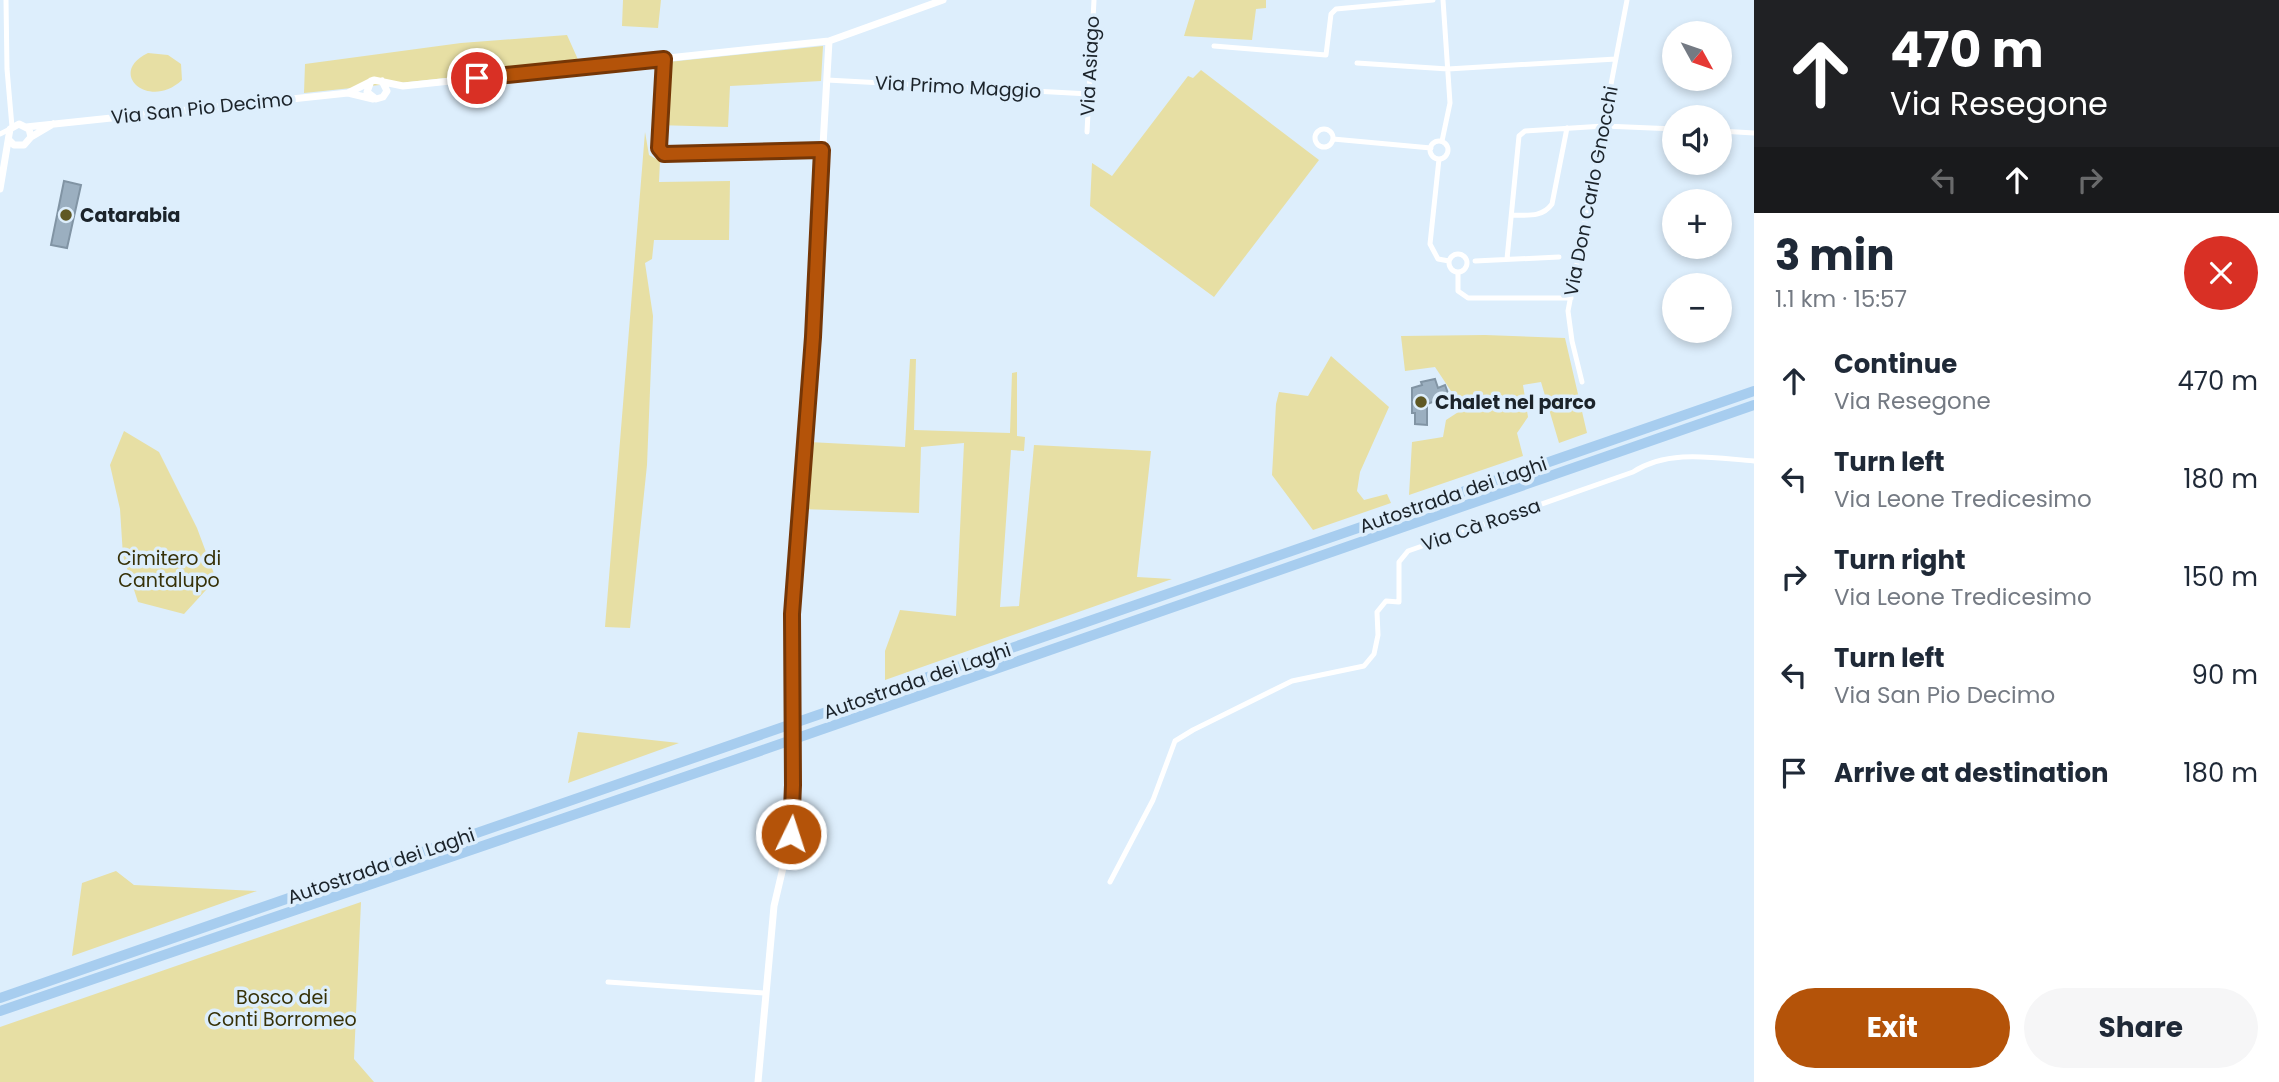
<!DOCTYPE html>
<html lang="en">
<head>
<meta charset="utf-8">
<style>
  body { margin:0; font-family:Poppins,sans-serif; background:#f6f6f7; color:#1f2937; height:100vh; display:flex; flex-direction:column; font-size:26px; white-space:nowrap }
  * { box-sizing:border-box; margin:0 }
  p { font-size:23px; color:#747a83 }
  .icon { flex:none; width:38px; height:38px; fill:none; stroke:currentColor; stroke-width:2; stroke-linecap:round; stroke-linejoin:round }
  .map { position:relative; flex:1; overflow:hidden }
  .panel { display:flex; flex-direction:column; background:#fff; width:525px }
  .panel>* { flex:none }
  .hud { background:#202124; color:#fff; overflow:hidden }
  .needle { width:46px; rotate:130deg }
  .controls { position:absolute; left:1662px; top:21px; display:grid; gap:14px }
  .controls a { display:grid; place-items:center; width:70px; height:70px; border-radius:50%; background:#fff; box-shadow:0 4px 10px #0003; font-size:35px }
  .pin { position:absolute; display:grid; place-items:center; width:60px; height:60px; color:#fff; margin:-30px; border:4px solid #fff; border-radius:50%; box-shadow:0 2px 7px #0007 }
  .me { position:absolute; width:77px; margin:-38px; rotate:4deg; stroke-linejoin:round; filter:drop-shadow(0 0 5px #0008) }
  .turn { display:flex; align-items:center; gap:24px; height:147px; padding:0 21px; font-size:32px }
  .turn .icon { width:91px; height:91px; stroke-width:2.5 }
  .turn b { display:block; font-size:49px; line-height:60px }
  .lanes { display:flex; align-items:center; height:66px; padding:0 21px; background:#0003; justify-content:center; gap:35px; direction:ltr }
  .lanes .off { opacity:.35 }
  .round { display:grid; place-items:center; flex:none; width:74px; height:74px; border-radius:37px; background:#f6f6f7 }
  .summary { display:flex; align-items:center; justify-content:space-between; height:119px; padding:0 21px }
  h1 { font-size:42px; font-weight:700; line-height:52px }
  .action { display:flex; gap:14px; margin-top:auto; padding:14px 21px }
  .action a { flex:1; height:80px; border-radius:42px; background:#b45309; color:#fff; font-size:28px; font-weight:700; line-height:80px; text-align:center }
  .action a+a { background:#f6f6f7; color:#1f2937 }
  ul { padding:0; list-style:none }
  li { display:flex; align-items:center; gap:21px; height:98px; padding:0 21px }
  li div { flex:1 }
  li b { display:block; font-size:26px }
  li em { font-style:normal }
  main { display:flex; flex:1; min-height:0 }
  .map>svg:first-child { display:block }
  .green { fill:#e7dfa4 }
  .building { fill:#9bafc0; stroke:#8194a4; stroke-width:2 }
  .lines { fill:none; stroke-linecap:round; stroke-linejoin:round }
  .minor { stroke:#fff; stroke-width:5 }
  .tertiary { stroke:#fff; stroke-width:7 }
  .motorway { stroke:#a7cdef; stroke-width:10 }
  .route-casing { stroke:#753606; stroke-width:18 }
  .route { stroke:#b45309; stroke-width:12 }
  .poi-dot { fill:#5f5824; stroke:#ddeefc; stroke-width:2.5 }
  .labels { text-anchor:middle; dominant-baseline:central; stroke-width:7; stroke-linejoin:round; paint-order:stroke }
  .street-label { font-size:19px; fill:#1b232a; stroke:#ddeefc }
  .poi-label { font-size:19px; font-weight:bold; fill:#1b232a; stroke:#ddeefc; text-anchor:start }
  .park-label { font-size:19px; fill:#363108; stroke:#ddeefc }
</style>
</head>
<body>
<main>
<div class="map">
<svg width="1754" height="1082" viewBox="0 0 1754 1082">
  <rect width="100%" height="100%" fill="#ddeefc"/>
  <!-- green -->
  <path class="green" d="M623,0H661L658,28L622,26Z
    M1195,0H1266V8L1256,9L1252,40L1184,36Z
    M567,35L580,64L304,93L305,64L461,43Z
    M823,46L821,81L730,86L728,127L655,125L659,63Z
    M148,53L168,55L181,64L182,80C149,111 106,73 148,53Z
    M1201,70L1319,160L1214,297L1090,206L1092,163L1112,176L1188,76L1193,78Z
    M645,132L649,155L660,161L659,182L730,181L729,240H654L652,259L645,263L653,316L647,465L630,628L605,627Z
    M1485,335L1565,338L1587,433L1559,443L1541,382L1523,385L1528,417L1517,433L1523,456L1409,495L1412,442L1443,437L1446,420L1463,409L1435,367L1405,371L1401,336Z
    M1331,356L1389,407L1360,472L1357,491L1364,500L1387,494L1391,503L1313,530L1272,475L1276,404L1279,392L1308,396Z
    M910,359H916L914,430L1010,433L1012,373L1017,372V436L1025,437L1024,451L1011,450L1000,607L1019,606L1034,445L1151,451L1137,577L1172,579L885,680V651L900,610L956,616L964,443L921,447L919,513L801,509L809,442L905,447Z
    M124,431L159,452L197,528L216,579L184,614L138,602L123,556L120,509L110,465Z
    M578,732L679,743L568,783Z
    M116,871L134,885L257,891L72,956L82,883Z
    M361,902L354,1059L374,1082H0V1027Z"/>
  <!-- building -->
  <path class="building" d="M64,181L81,185L67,248L51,245Z
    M1435,379L1438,388L1445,385L1449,396L1427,404V425L1415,424V413H1412V388L1422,385L1421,382Z"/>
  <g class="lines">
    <!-- minor -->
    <path class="minor" d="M6,0L7,69L12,127
      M1214,46L1326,55L1331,14L1336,9L1433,0
      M664,59L659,148L664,154L822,150
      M1357,63L1448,69L1616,59
      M827,80L1089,94
      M1315 138a9 9 0 1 1 18 0a9 9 0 1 1-18 0Z
      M1720,131L1754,133
      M1087,132L1094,0
      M0,134L10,129
      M1333,139L1431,148
      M1442,141L1450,103L1443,0
      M1430 150a9 9 0 1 1 18 0a9 9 0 1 1-18 0Z
      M1439,159L1430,244L1438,259L1449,261
      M1512,215C1527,215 1542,218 1552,204L1567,128
      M1449 263a9 9 0 1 1 18 0a9 9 0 1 1-18 0Z
      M1507,259L1519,136L1525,131L1604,126L1675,129
      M1475,261L1559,257
      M1458,272V291L1468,298H1571
      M1582,382L1572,341L1568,311L1627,0
      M1110,882L1153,800L1175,741L1193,730L1292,681L1364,666L1374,654L1378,635L1377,612L1386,601L1399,602V562L1408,551L1633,472C1669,449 1714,458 1754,461
      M608,982L764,993"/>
    <!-- tertiary -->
    <path class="tertiary" d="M371,81L367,92L376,99L383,97L387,91L382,81
      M348,93L374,80L403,86L829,41L943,0
      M26,127L348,93L373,99
      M31,137L53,124
      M0,189L10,129L19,124L29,129L31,137L24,145H14L9,140
      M758,1082L774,906L791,834L793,810L792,614L812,337L829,41"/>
    <!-- motorway -->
    <path class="motorway" d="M0,998L1754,391
      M0,1011L737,759L1754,405"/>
  </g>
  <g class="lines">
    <!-- route casing -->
    <g class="route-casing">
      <path id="route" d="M477,78L664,59L659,148L664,154L822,150L813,337L792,614L793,785L791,834"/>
    </g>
    <!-- route -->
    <use href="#route" class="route"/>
  </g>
  <!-- markers -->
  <g class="poi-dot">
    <circle cx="66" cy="215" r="7"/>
    <circle cx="1421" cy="402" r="7"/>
  </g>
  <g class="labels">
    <!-- street labels -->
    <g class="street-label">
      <text transform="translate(1090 66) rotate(-87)">Via Asiago</text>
      <text transform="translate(958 87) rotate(3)">Via Primo Maggio</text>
      <text transform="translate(202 108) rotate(-6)">Via San Pio Decimo</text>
      <text transform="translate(1591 191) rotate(-79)">Via Don Carlo Gnocchi</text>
      <text transform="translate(1453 495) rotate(-19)">Autostrada dei Laghi</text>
      <text transform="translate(1481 525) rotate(-19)">Via Cà Rossa</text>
      <text transform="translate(917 681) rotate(-19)">Autostrada dei Laghi</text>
      <text transform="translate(381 866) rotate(-19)">Autostrada dei Laghi</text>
    </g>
    <!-- poi labels -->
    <g class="poi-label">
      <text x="80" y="215">Catarabia</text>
      <text x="1435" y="402">Chalet nel parco</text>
    </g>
    <!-- park labels -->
    <g class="park-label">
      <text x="169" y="558">Cimitero di<tspan x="169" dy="22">Cantalupo</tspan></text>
      <text x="282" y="997">Bosco dei<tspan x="282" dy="22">Conti Borromeo</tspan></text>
    </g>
  </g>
</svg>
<div class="controls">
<a><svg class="needle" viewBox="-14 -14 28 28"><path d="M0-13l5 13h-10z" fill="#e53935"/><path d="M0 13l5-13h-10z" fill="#747a83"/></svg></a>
<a><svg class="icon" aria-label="sound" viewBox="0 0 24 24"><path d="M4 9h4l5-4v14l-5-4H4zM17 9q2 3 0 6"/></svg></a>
<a>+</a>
<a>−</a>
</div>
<div class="pin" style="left:477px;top:78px;background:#d93025"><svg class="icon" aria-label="arrive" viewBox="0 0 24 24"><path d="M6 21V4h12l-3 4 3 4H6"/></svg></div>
<svg class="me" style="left:791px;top:834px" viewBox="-20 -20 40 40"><circle r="17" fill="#b45309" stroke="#fff" stroke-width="3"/><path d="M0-11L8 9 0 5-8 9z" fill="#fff"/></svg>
</div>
<section class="panel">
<div class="hud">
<div class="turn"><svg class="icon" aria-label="ahead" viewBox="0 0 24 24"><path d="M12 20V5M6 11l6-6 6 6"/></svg><div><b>470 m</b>Via Resegone</div></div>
<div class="lanes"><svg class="icon off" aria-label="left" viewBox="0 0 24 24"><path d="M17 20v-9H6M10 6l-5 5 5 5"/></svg><svg class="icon" aria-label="ahead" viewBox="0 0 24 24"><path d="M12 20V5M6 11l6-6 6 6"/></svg><svg class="icon off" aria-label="right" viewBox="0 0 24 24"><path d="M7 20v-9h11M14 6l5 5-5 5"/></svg></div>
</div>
<div class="summary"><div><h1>3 min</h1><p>1.1 km · 15:57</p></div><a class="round" style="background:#d93025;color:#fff"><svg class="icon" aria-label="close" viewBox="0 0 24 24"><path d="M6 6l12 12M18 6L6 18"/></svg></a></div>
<ul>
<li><svg class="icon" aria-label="ahead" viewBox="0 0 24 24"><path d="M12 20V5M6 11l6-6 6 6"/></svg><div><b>Continue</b><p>Via Resegone</p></div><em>470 m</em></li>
<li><svg class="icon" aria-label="left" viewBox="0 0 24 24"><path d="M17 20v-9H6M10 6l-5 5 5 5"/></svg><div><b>Turn left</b><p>Via Leone Tredicesimo</p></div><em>180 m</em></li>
<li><svg class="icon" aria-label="right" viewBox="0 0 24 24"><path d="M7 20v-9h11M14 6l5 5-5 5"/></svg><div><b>Turn right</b><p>Via Leone Tredicesimo</p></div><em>150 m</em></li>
<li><svg class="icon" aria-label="left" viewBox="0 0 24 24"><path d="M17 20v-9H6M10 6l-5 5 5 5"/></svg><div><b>Turn left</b><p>Via San Pio Decimo</p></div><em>90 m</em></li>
<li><svg class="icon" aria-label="arrive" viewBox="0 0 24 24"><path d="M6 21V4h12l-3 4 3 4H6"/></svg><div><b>Arrive at destination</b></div><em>180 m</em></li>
</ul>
<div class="action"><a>Exit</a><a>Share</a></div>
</section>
</main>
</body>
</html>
